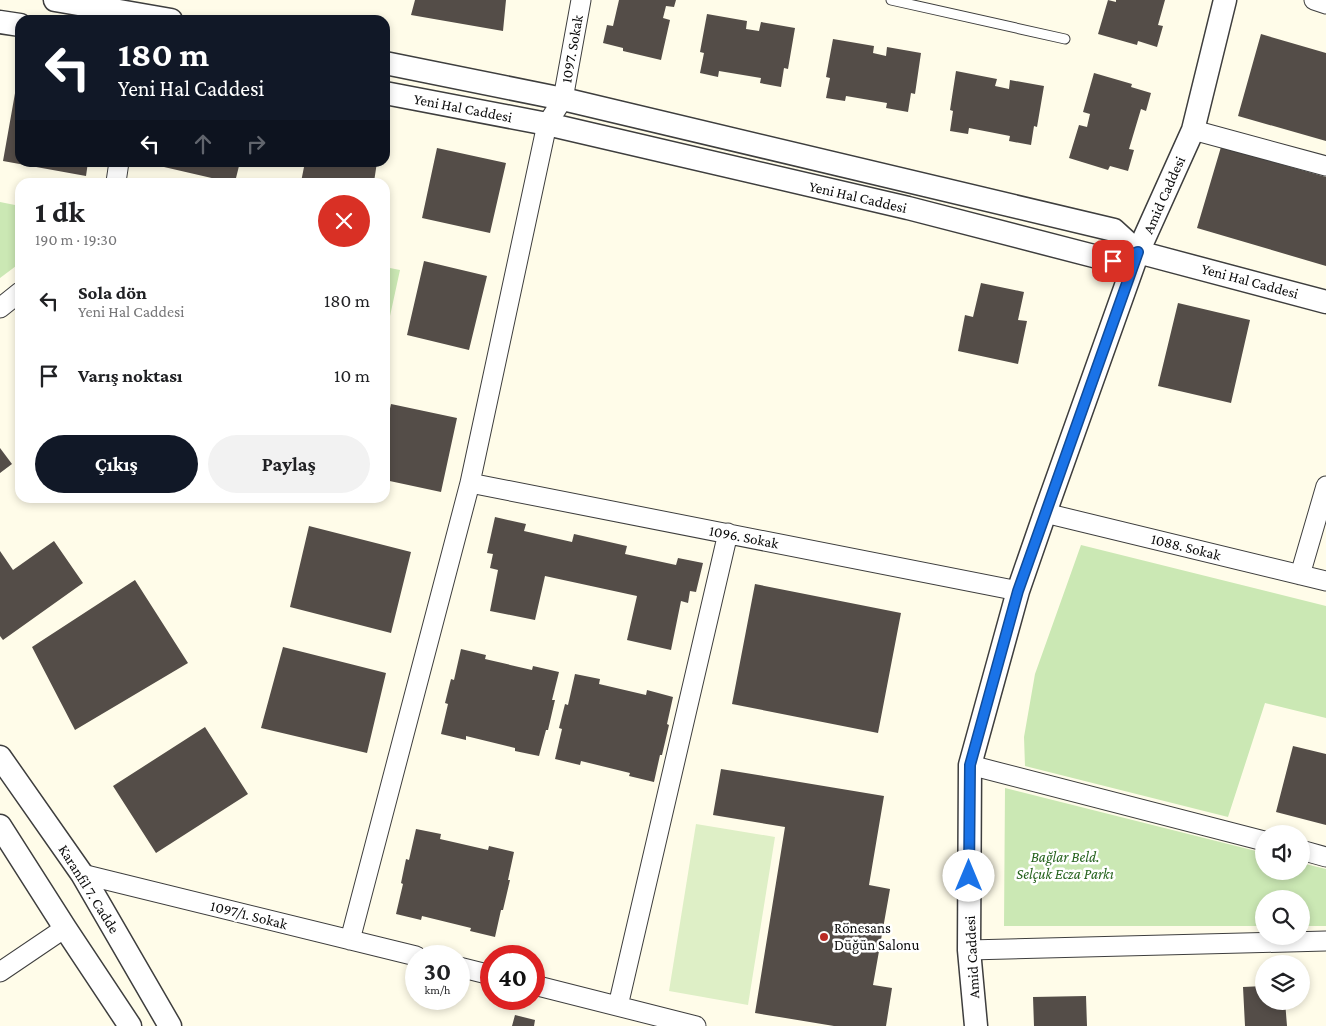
<!DOCTYPE html>
<html lang="tr">
<head>
<meta charset="utf-8">
<style>
  body { margin:0; font-family:"Crimson Pro",serif; background:#f2f2f2; color:#202124; height:100vh; display:flex; flex-direction:column; font-size:19px; white-space:nowrap }
  * { box-sizing:border-box; margin:0 }
  p { font-size:16px; color:#757577 }
  .icon { flex:none; width:28px; height:28px; fill:none; stroke:currentColor; stroke-width:2; stroke-linecap:round; stroke-linejoin:round }
  .map { position:relative; flex:1; overflow:hidden }
  .drawer { position:absolute; left:15px; top:178px; width:375px; height:325px; display:flex; flex-direction:column; background:#fff; border-radius:15px; box-shadow:0 2px 8px #0003 }
  .drawer>* { flex:none }
  .hud { position:absolute; left:15px; top:15px; width:375px; height:152px; border-radius:15px; box-shadow:0 2px 8px #0003; background:#111827; color:#fff; overflow:hidden }
  .fabs { position:absolute; left:1255px; top:825px; display:grid; gap:10px }
  .fabs a { display:grid; place-items:center; width:55px; height:55px; border-radius:50%; background:#fff; box-shadow:0 2px 8px #0003; font-size:25px }
  .speed { position:absolute; left:405px; top:945px; display:flex; gap:10px; font-size:25px; font-weight:700; text-align:center }
  .speed>* { display:grid; place-content:center; width:65px; height:65px; border-radius:50%; background:#fff; box-shadow:0 2px 8px #0003; line-height:1 }
  .speed small { font-size:12px; font-weight:400 }
  .speed .limit { border:8px solid #d22; background:#fff; color:#111 }
  .pin { position:absolute; display:grid; place-items:center; width:42px; height:42px; color:#fff; margin:-21px; border-radius:10px; box-shadow:0 2px 8px #0006 }
  .me { position:absolute; width:55px; margin:-28px; rotate:0deg; stroke-linejoin:round; filter:drop-shadow(0 0 4px #0008) }
  .turn { display:flex; align-items:center; gap:18px; height:105px; padding:0 20px; font-size:22px }
  .turn .icon { width:65px; height:65px; stroke-width:2.5 }
  .turn b { display:block; font-size:35px; line-height:42px }
  .lanes { display:flex; align-items:center; height:48px; padding:0 20px; background:#0003; justify-content:center; gap:25px; direction:ltr }
  .lanes .off { opacity:.35 }
  .round { display:grid; place-items:center; flex:none; width:52px; height:52px; border-radius:26px; background:#f2f2f2 }
  .overview { display:flex; align-items:center; justify-content:space-between; height:85px; padding:0 20px }
  h1 { font-size:30px; font-weight:700; line-height:38px }
  .primary-button { display:flex; gap:10px; margin-top:auto; padding:10px 20px }
  .primary-button a { flex:1; height:58px; border-radius:30px; background:#111827; color:#fff; font-size:20px; font-weight:700; line-height:58px; text-align:center }
  .primary-button a+a { background:#f2f2f2; color:#202124 }
  ul { padding:0; list-style:none }
  li { display:flex; align-items:center; gap:15px; height:75px; padding:0 20px }
  li div { flex:1 }
  li b { display:block; font-size:19px }
  li em { font-style:normal }
  .map>svg:first-child { display:block }
  .green { fill:#cbe8b4 }
  .pitch { fill:#deefc6 }
  .building { fill:#544d48 }
  .lines { fill:none; stroke-linecap:round; stroke-linejoin:round }
  .service-casing { stroke:#3e3e3e; stroke-width:11 }
  .minor-casing { stroke:#3e3e3e; stroke-width:21 }
  .tertiary-casing { stroke:#3e3e3e; stroke-width:25 }
  .service { stroke:#fff; stroke-width:9 }
  .minor { stroke:#fff; stroke-width:19 }
  .tertiary { stroke:#fff; stroke-width:22 }
  .route-casing { stroke:#114b97; stroke-width:12 }
  .route { stroke:#1a73e8; stroke-width:9 }
  .poi-dot { fill:#ba2a25; stroke:#fff; stroke-width:2 }
  .labels { text-anchor:middle; dominant-baseline:central; stroke-width:5; stroke-linejoin:round; paint-order:stroke }
  .street-label { font-size:15px; fill:#0b0b0b; stroke:#fff }
  .park-label { font-size:15px; font-style:italic; fill:#25621d; stroke:#fff }
  .poi-label { font-size:15px; fill:#0b0b0b; stroke:#fff; text-anchor:start }
</style>
</head>
<body>
<div class="map">
<svg width="1326" height="1026" viewBox="0 0 1326 1026">
  <rect width="100%" height="100%" fill="#fffce9"/>
  <!-- green -->
  <path class="green" d="M0,202L20,206V263L0,278Z
    M385,267L400,270L385,339Z
    M1081,545L1326,606V718L1265,703L1228,817L1025,766L1024,737L1035,674Z
    M1005,788L1264,853V871H1301V863L1326,869V926H1301V899H1264V926H1004Z"/>
  <!-- pitch -->
  <path class="pitch" d="M696,824L775,837L748,1005L669,991Z"/>
  <!-- building -->
  <path class="building" d="M415,0H506L503,31L411,15Z
    M619,0H676L674,7L666,6L663,18L670,20L661,60L623,51V48L603,43L607,25L613,26Z
    M1108,0L1116,2V0H1165L1158,25L1163,26L1157,47L1138,41L1137,45L1098,34Z
    M707,14L747,21L746,29L759,31L761,22L795,28L788,69L784,68L781,87L760,83L761,78L719,71L718,77L700,73L704,53L700,52Z
    M1261,34L1326,53V141L1238,116Z
    M833,39L874,46L873,53L886,56L887,47L921,53L915,94L911,93L908,112L886,108L887,103L846,96L845,101L826,98L830,78L826,77Z
    M956,71L997,79L995,86L1009,89L1010,80L1044,86L1037,127L1034,126L1031,145L1009,141L1010,136L969,128L968,134L950,131L953,111L950,110Z
    M1094,73L1132,84L1131,87L1151,93L1146,111L1141,109L1129,149L1134,150L1128,171L1110,166L1108,170L1069,158L1079,125L1087,127L1090,114L1083,112Z
    M17,82H20V162H88L86,176L3,161Z
    M1221,147L1326,177V266L1197,228Z
    M437,148L506,163L490,233L422,218Z
    M165,162H240L235,182H229L164,167Z
    M305,162H377L374,182H301Z
    M424,261L487,276L469,350L407,335Z
    M981,283L1024,292L1018,320L1027,321L1018,364L958,351L965,315L973,317Z
    M1178,303L1250,320L1231,403L1158,386Z
    M391,404L457,418L441,492L385,480V431Z
    M0,448L12,464L0,473Z
    M495,517L526,524L524,531L572,542L574,534L627,546L625,554L676,565L678,558L703,563L696,592L690,591L688,603L681,601L671,650L627,640L637,596L545,576L535,620L490,611L498,570L490,568L493,554L487,553Z
    M309,526L411,552L391,633L290,607Z
    M54,541L83,583L3,640L0,636V551L13,570Z
    M135,580L188,663L75,730L32,647Z
    M755,584L901,613L878,733L732,704Z
    M283,647L386,673L367,753L261,728Z
    M461,649L486,655L485,659L532,670L533,666L559,672L552,700H555L548,730H546L539,756L515,751V748L466,736V740L441,734L448,704L445,703L451,679L454,680Z
    M575,674L600,679L599,684L646,695L647,690L673,697L667,724L669,725L662,755H660L654,782L629,776L630,773L581,761L580,765L555,759L562,729L559,728L565,704L568,705Z
    M205,727L248,794L156,853L113,786Z
    M1293,746L1326,754V825L1276,812Z
    M721,769L884,796L869,885L890,889L873,985L892,988L886,1026H834L755,1013L785,827L713,815Z
    M416,829L441,834L440,839L488,850L489,846L514,852L508,880H510L503,910H501L495,937L470,931L471,928L422,916L421,920L396,914L403,884L401,883L406,859L409,860Z
    M1264,986V1001H1285L1287,1026H1245L1243,987Z
    M1086,996L1087,1026H1034L1033,997Z
    M515,1015L535,1020L534,1026H512Z"/>
  <g class="lines">
    <!-- service casing -->
    <g class="service-casing">
      <path id="service" d="M891,0L1065,39"/>
    </g>
    <!-- minor casing -->
    <g class="minor-casing">
      <path id="minor" d="M1314,0L1326,4
        M1193,130L1326,166
        M116,182L119,162
        M0,308L20,292
        M470,483L1018,591
        M1045,513L1326,581
        M1300,575L1326,486
        M970,765L1264,841
        M1301,850L1326,857
        M82,874L416,956
        M350,940L470,483L547,124L563,99L581,0
        M969,950L1326,941
        M459,967L491,975
        M0,972L65,928
        M534,985L696,1026
        M618,1006L728,533"/>
    </g>
    <!-- tertiary casing -->
    <g class="tertiary-casing">
      <path id="tertiary" d="M55,0L171,20
        M0,22L20,25
        M385,63L563,99L1114,230L1138,252
        M385,93L547,124L908,208L1113,261L1138,252L1326,302
        M0,757L82,874L170,1026
        M0,826L65,928L130,1026
        M976,1026L969,950L970,765L1018,591L1045,513L1138,252L1193,130L1225,0"/>
    </g>
    <!-- service -->
    <use href="#service" class="service"/>
    <!-- minor -->
    <use href="#minor" class="minor"/>
    <!-- tertiary -->
    <use href="#tertiary" class="tertiary"/>
  </g>
  <g class="lines">
    <!-- route casing -->
    <g class="route-casing">
      <path id="route" d="M969,876L970,765L1018,591L1138,252L1113,261"/>
    </g>
    <!-- route -->
    <use href="#route" class="route"/>
  </g>
  <!-- markers -->
  <circle class="poi-dot" cx="824" cy="937" r="5"/>
  <g class="labels">
    <!-- street labels -->
    <g class="street-label">
      <text transform="translate(572 49) rotate(-80)">1097. Sokak</text>
      <text transform="translate(463 108) rotate(11)">Yeni Hal Caddesi</text>
      <text transform="translate(1164 195) rotate(-66)">Amid Caddesi</text>
      <text transform="translate(858 197) rotate(13)">Yeni Hal Caddesi</text>
      <text transform="translate(1250 281) rotate(15)">Yeni Hal Caddesi</text>
      <text transform="translate(744 537) rotate(11)">1096. Sokak</text>
      <text transform="translate(1186 547) rotate(14)">1088. Sokak</text>
      <text transform="translate(89 889) rotate(58)">Karanfil 7. Cadde</text>
      <text transform="translate(249 915) rotate(14)">1097/1. Sokak</text>
      <text transform="translate(972 957) rotate(-93)">Amid Caddesi</text>
    </g>
    <!-- park labels -->
    <g class="park-label">
      <text x="1065" y="857">Bağlar Beld.<tspan x="1065" dy="17">Selçuk Ecza Parkı</tspan></text>
    </g>
    <!-- poi labels -->
    <g class="poi-label">
      <text x="834" y="928">Rönesans<tspan x="834" dy="17">Düğün Salonu</tspan></text>
    </g>
  </g>
</svg>
<div class="fabs">
<a><svg class="icon" aria-label="sound" viewBox="0 0 24 24"><path d="M4 9h4l5-4v14l-5-4H4zM17 9q2 3 0 6"/></svg></a>
<a><svg class="icon" aria-label="search" viewBox="0 0 24 24"><circle cx="10" cy="10" r="6"/><path d="M15 15l6 6"/></svg></a>
<a><svg class="icon" aria-label="layers" viewBox="0 0 24 24"><path d="M12 4l9 5-9 5-9-5zM3 14l9 5 9-5"/></svg></a>
</div>
<div class="speed"><div>30<small>km/h</small></div><div class="limit">40</div></div>
<div class="pin" style="left:1113px;top:261px;background:#d93025"><svg class="icon" aria-label="arrive" viewBox="0 0 24 24"><path d="M6 21V4h12l-3 4 3 4H6"/></svg></div>
<svg class="me" style="left:969px;top:876px" viewBox="-20 -20 40 40"><circle r="19" fill="#fff"/><path d="M0-13L10 11 0 6-10 11z" fill="#1a73e8"/></svg>
<div class="hud">
<div class="turn"><svg class="icon" aria-label="left" viewBox="0 0 24 24"><path d="M17 20v-9H6M10 6l-5 5 5 5"/></svg><div><b>180 m</b>Yeni Hal Caddesi</div></div>
<div class="lanes"><svg class="icon" aria-label="left" viewBox="0 0 24 24"><path d="M17 20v-9H6M10 6l-5 5 5 5"/></svg><svg class="icon off" aria-label="ahead" viewBox="0 0 24 24"><path d="M12 20V5M6 11l6-6 6 6"/></svg><svg class="icon off" aria-label="right" viewBox="0 0 24 24"><path d="M7 20v-9h11M14 6l5 5-5 5"/></svg></div>
</div>
<section class="drawer">
<div class="overview"><div><h1>1 dk</h1><p>190 m · 19:30</p></div><a class="round" style="background:#d93025;color:#fff"><svg class="icon" aria-label="close" viewBox="0 0 24 24"><path d="M6 6l12 12M18 6L6 18"/></svg></a></div>
<ul>
<li><svg class="icon" aria-label="left" viewBox="0 0 24 24"><path d="M17 20v-9H6M10 6l-5 5 5 5"/></svg><div><b>Sola dön</b><p>Yeni Hal Caddesi</p></div><em>180 m</em></li>
<li><svg class="icon" aria-label="arrive" viewBox="0 0 24 24"><path d="M6 21V4h12l-3 4 3 4H6"/></svg><div><b>Varış noktası</b></div><em>10 m</em></li>
</ul>
<div class="primary-button"><a>Çıkış</a><a>Paylaş</a></div>
</section>
</div>
</body>
</html>
